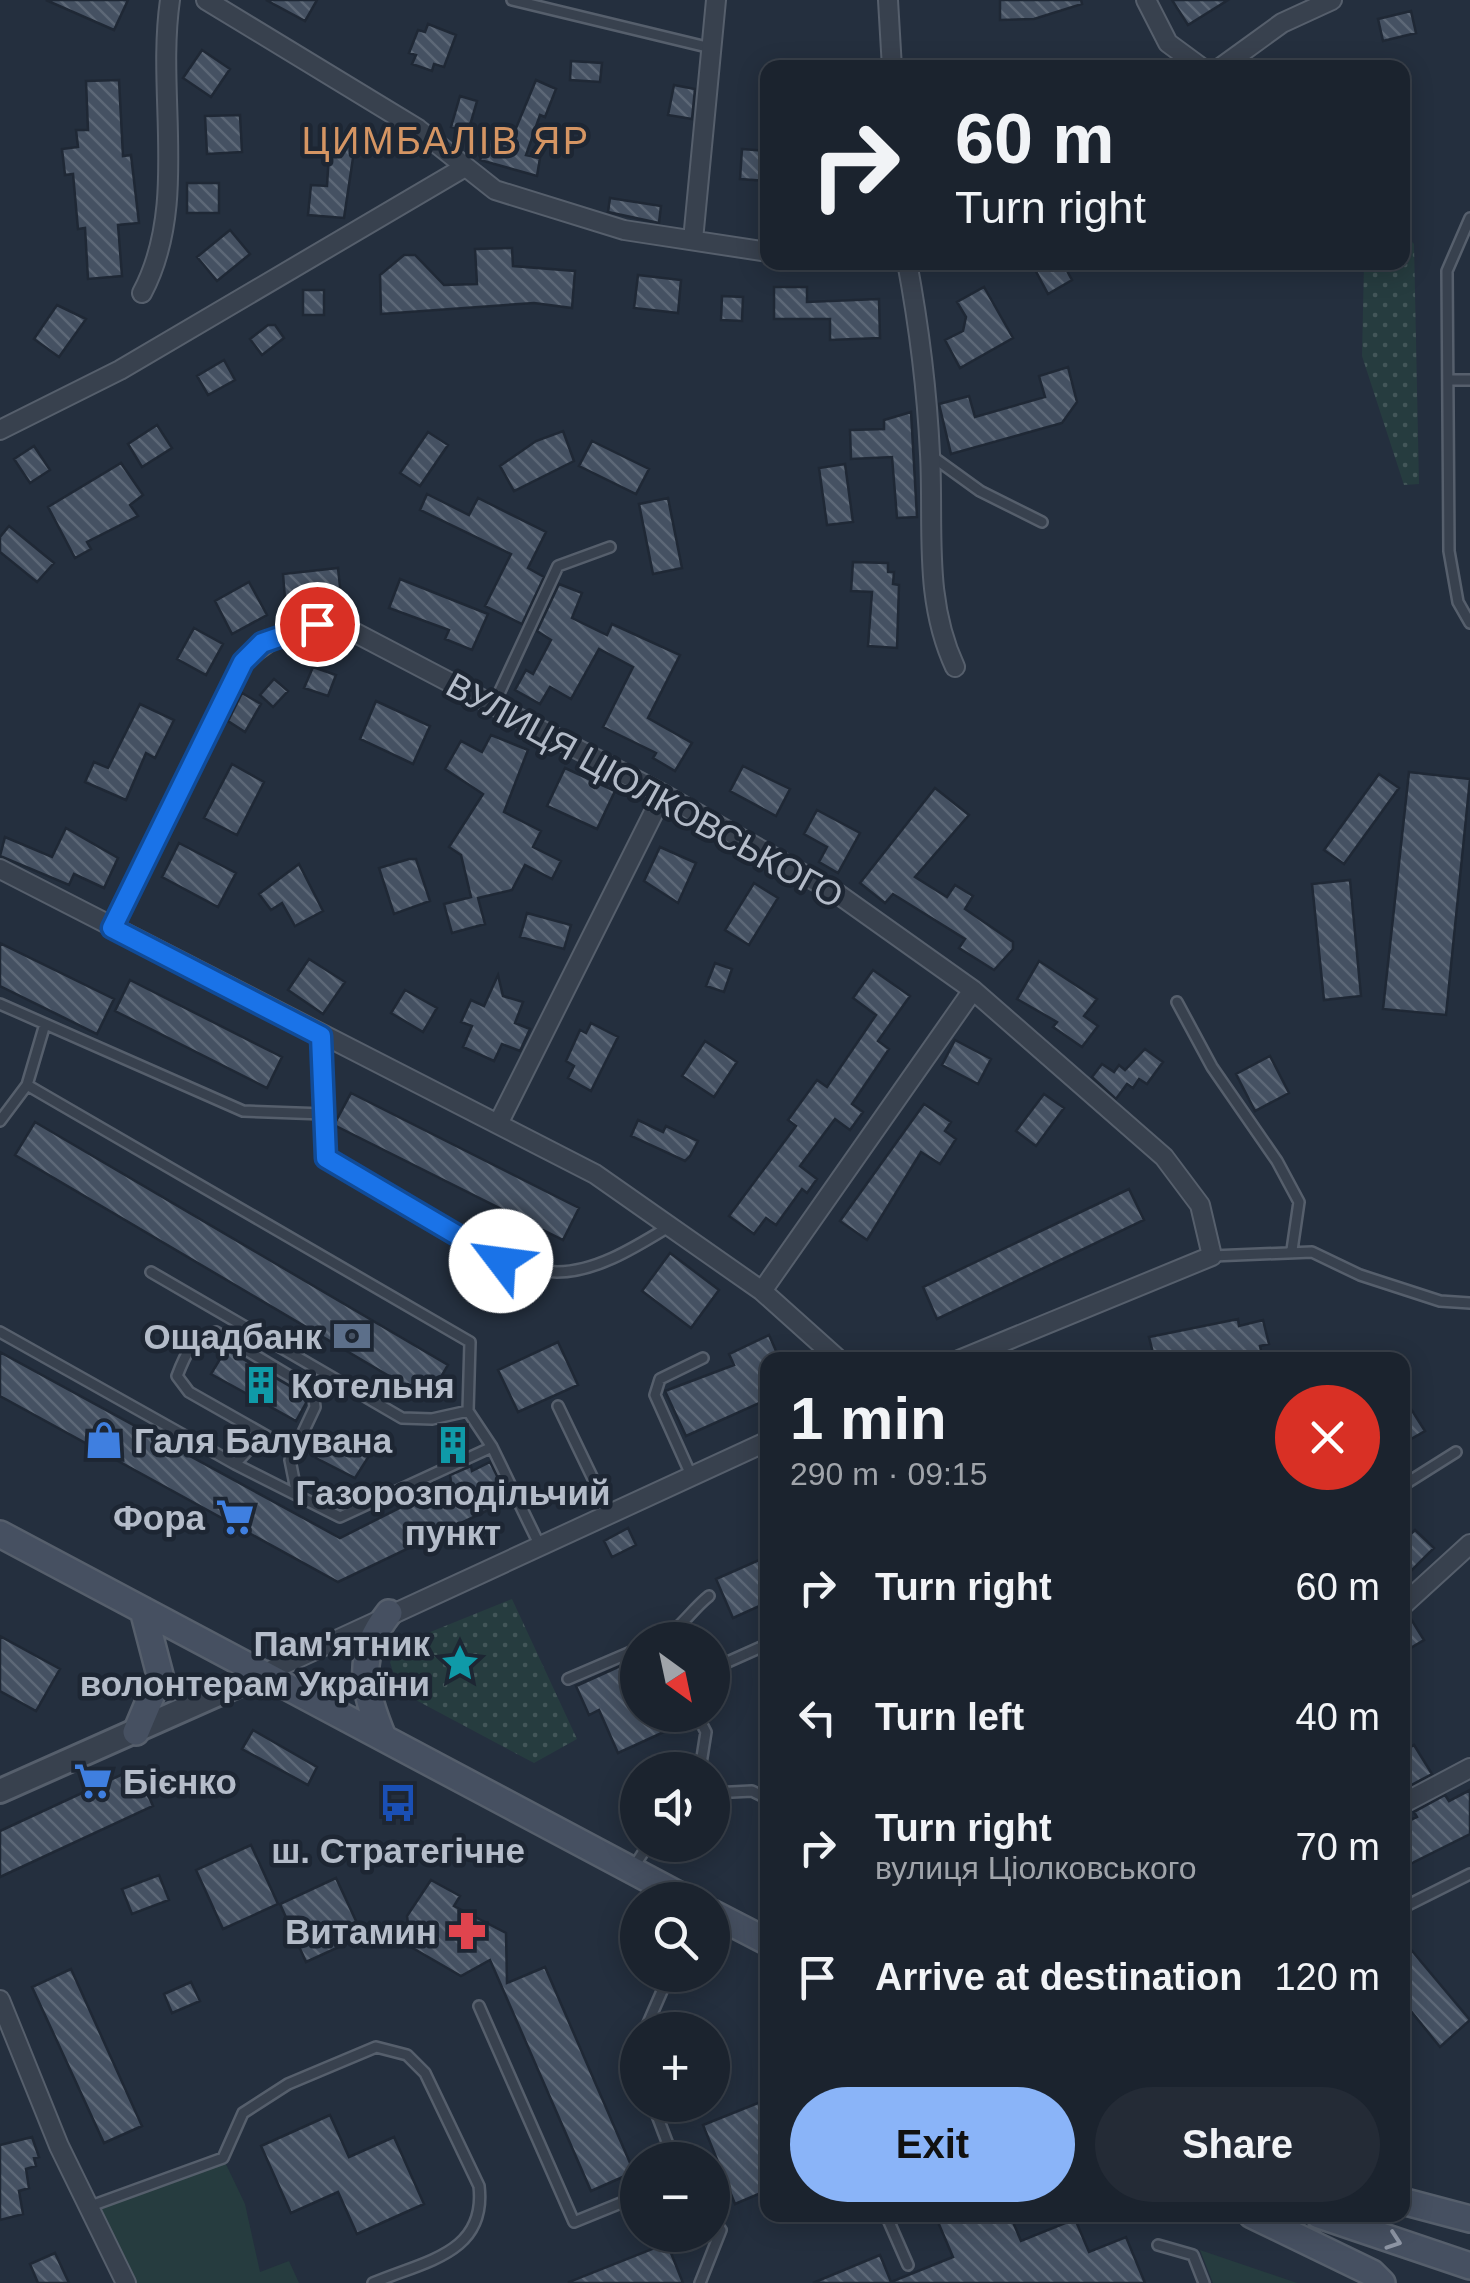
<!DOCTYPE html>
<html lang="en">
<head>
<meta charset="utf-8">
<style>
  body { margin:0; font-family:Helvetica,sans-serif; background:#242b36; color:#f1f3f6; height:100vh; display:flex; flex-direction:column; font-size:38px; white-space:nowrap }
  * { box-sizing:border-box; margin:0 }
  p { font-size:32px; color:#a0a4aa }
  .icon { flex:none; width:55px; height:55px; fill:none; stroke:currentColor; stroke-width:2; stroke-linecap:round; stroke-linejoin:round }
  .map { position:relative; flex:1; overflow:hidden }
  .sheet { position:absolute; left:760px; top:1352px; width:650px; height:870px; display:flex; flex-direction:column; background:#1b232e; border-radius:20px; box-shadow:0 5px 25px #0003,0 0 0 2px #39404a }
  .sheet>* { flex:none }
  .guide { position:absolute; left:760px; top:60px; width:650px; height:210px; border-radius:20px; box-shadow:0 5px 25px #0003,0 0 0 2px #39404a; background:#1b232e; color:#f1f3f6; overflow:hidden }
  .needle { width:65px; rotate:147deg }
  .tools { position:absolute; left:620px; top:1622px; display:grid; gap:20px }
  .tools a { display:grid; place-items:center; width:110px; height:110px; border-radius:50%; background:#1b232e; box-shadow:0 5px 25px #0003,0 0 0 2px #39404a; font-size:50px }
  .pin { position:absolute; display:grid; place-items:center; width:85px; height:85px; color:#fff; margin:-42px; border:5px solid #fff; border-radius:50%; box-shadow:0 2px 10px #0007 }
  .me { position:absolute; width:110px; margin:-55px; rotate:300deg; stroke-linejoin:round; filter:drop-shadow(0 0 8px #0008) }
  .turn { display:flex; align-items:center; gap:35px; height:210px; padding:0 30px; font-size:45px }
  .turn .icon { width:130px; height:130px; stroke-width:2.5 }
  .turn b { display:block; font-size:70px; line-height:85px }
  .round { display:grid; place-items:center; flex:none; width:105px; height:105px; border-radius:52px; background:#242b36 }
  .overview { display:flex; align-items:center; justify-content:space-between; height:170px; padding:0 30px }
  h1 { font-size:60px; font-weight:700; line-height:75px }
  .primary-button { display:flex; gap:20px; margin-top:auto; padding:20px 30px }
  .primary-button a { flex:1; height:115px; border-radius:60px; background:#8ab4f8; color:#111; font-size:40px; font-weight:700; line-height:115px; text-align:center }
  .primary-button a+a { background:#242b36; color:#f1f3f6 }
  ul { padding:0; list-style:none }
  li { display:flex; align-items:center; gap:30px; height:130px; padding:0 30px }
  li div { flex:1 }
  li b { display:block; font-size:38px }
  li em { font-style:normal }
  .map>svg:first-child { display:block }
  .grass { fill:#263c3f }
  .park { fill:url(#park-dots) }
  .building { fill:url(#building-back-hatch); stroke:#1f2835; stroke-width:2.5 }
  .lines { fill:none; stroke-linecap:round; stroke-linejoin:round }
  .service-casing { stroke:#565f6c; stroke-width:14 }
  .minor-casing { stroke:#565f6c; stroke-width:22 }
  .tertiary-casing { stroke:#565f6c; stroke-width:28 }
  .secondary-casing { stroke:#565f6c; stroke-width:30 }
  .service { stroke:#38414e; stroke-width:9 }
  .minor { stroke:#38414e; stroke-width:18 }
  .tertiary { stroke:#38414e; stroke-width:22 }
  .secondary { stroke:#465061; stroke-width:25 }
  .oneway { stroke:#8e96a5 }
  .route-casing { stroke:#114b97; stroke-width:25 }
  .route { stroke:#1a73e8; stroke-width:18 }
  .labels { text-anchor:middle; dominant-baseline:central; stroke-width:9; stroke-linejoin:round; paint-order:stroke }
  .street-label { font-size:35px; fill:#b4bcc9; stroke:#1d2633 }
  .poi-label { font-size:35px; font-weight:bold; fill:#b4bcc9; stroke:#1d2633; text-anchor:end }
  .neighbourhood-label { font-size:38px; letter-spacing:2.5px; fill:#d59563; stroke:#1d2633 }
</style>
</head>
<body>
<div class="map">
<svg width="1470" height="2283" viewBox="0 0 1470 2283">
  <defs>
    <pattern id="park-dots" width="8" height="8" patternUnits="userSpaceOnUse" patternTransform="scale(2.5)"><rect width="8" height="8" fill="#263c3f"/><path d="M2 2h.1M6 6h.1" fill="none" stroke="#435659" stroke-width="1.8" stroke-linecap="round"/></pattern>
    <pattern id="building-back-hatch" width="6" height="6" patternUnits="userSpaceOnUse" patternTransform="scale(2.5)"><rect width="6" height="6" fill="#455162"/><path d="M-1 5l2 2M0 0l6 6M5-1l2 2" fill="none" stroke="#5d6877"/></pattern>
  </defs>
  <rect width="100%" height="100%" fill="#242f3e"/>
  <!-- grass -->
  <path class="grass" d="M223,2158L245,2204L260,2272L289,2261L299,2283H126L88,2207Z
    M1200,2250L1294,2282L1298,2283H1213Z"/>
  <!-- park -->
  <path class="park" d="M1404,233L1414,244L1419,484L1404,485L1362,356L1364,263L1402,262Z
    M512,1599L577,1739L534,1763L412,1698L397,1685L390,1662L408,1641Z"/>
  <!-- building -->
  <path class="building" d="M46,0H128L114,30Z
    M266,0H317L305,21Z
    M1000,0H1081L1082,4L1034,19L1000,20Z
    M1172,0H1228L1188,25Z
    M1411,11L1416,33L1383,41L1378,19Z
    M428,24L456,35L444,67L434,64L432,71L412,64L416,55L409,53L418,30L425,32Z
    M202,50L230,69L211,97L183,78Z
    M571,61L602,63L600,82L570,80Z
    M119,80L123,156L131,155L139,223L118,225L122,276L88,279L85,228L78,229L73,174L65,175L62,149L78,147L76,130H88L86,81Z
    M536,80L556,89L545,117L540,115L526,155L540,158L537,176L480,160L488,138L509,145Z
    M674,85L695,89L692,119L668,115Z
    M460,96L477,101L468,132L451,127Z
    M240,115L242,152L207,154L205,116Z
    M330,137L356,138L344,218L308,215L311,185L327,186Z
    M742,149L768,151V181L740,179Z
    M187,183H219V213H187Z
    M610,198L661,206L659,223L608,212Z
    M230,230L250,254L217,281L197,257Z
    M512,248L513,266L575,271L572,308L534,303L381,314L380,275L404,255H415L444,285L477,284L475,249Z
    M1031,262H1062L1072,280L1048,294Z
    M638,275L681,280L678,313L634,308Z
    M774,287H807V302L879,299L880,338L830,340V319H774Z
    M984,287L1013,338L960,368L945,340L963,331L966,317L957,302Z
    M303,290H324V315H303Z
    M722,296L743,297L742,321L721,320Z
    M57,305L86,319L59,357L34,339Z
    M268,325H275L284,338L262,355L250,339Z
    M224,360L235,380L208,395L197,376Z
    M1068,367L1077,402L1062,423L951,454L939,404L969,396L975,417L1045,397L1039,376Z
    M911,412L917,517L897,518L892,457L851,459L850,430L884,429V420Z
    M157,425L172,448L142,467L128,444Z
    M563,431L574,461L514,491L500,466L536,441Z
    M428,432L448,445L420,486L400,473Z
    M592,441L649,469L636,494L579,466Z
    M34,446L50,470L30,483L14,459Z
    M121,463L143,495L130,505L138,516L87,542L91,549L75,558L48,507Z
    M845,464L853,522L827,525L819,468Z
    M427,494L469,515L478,498L546,532L528,568L544,577L522,624L485,606L511,554L420,510Z
    M668,498L682,568L653,574L639,504Z
    M9,526L54,563L37,582L0,552V537Z
    M853,562L888,563V572H894L893,584L899,585L897,648L868,646L872,592L851,591Z
    M338,568L341,596L307,599L308,609L286,611L283,574Z
    M400,579L488,614L472,650L445,639L449,630L389,608Z
    M249,582L267,615L232,634L215,601Z
    M559,584L582,593L572,618L607,635L612,624L680,655L648,718L692,743L675,771L653,758L656,753L603,727L633,667L599,649L571,699L550,687L540,704L515,690L526,670L533,674L551,640L537,631Z
    M194,628L223,644L206,675L177,659Z
    M313,667L336,675L328,696L304,688Z
    M274,679L288,691L273,707L260,695Z
    M242,693L261,704L245,732L228,721Z
    M376,701L430,726L413,764L360,739Z
    M140,704L174,720L155,758L146,753L126,800L85,782L94,762L108,768Z
    M491,735L528,750L504,812L541,831L533,847L561,861L552,879L525,865L512,890L478,898L485,924L452,933L444,904L471,897L461,855L449,847L483,794L445,769L461,741L482,752Z
    M232,764L264,782L237,835L204,818Z
    M743,766L790,789L776,816L730,791Z
    M565,768L615,791L597,829L547,806Z
    M1409,772L1470,779L1446,1015L1383,1009Z
    M1379,774L1399,788L1344,864L1324,850Z
    M935,788L969,815L915,877L947,897L955,885L973,896L965,909L1013,942V949L994,970L959,948L965,939L893,894L885,903L860,883Z
    M817,810L860,833L838,873L819,862L827,847L804,834Z
    M66,828L118,858L104,888L74,874L69,885L0,856L5,837L52,857Z
    M179,843L236,873L218,907L162,877Z
    M660,847L696,863L678,903L644,881Z
    M409,859H416L430,901L394,914L379,868Z
    M299,864L323,911L295,926L282,903L271,910L259,894Z
    M1350,880L1361,996L1324,1000L1312,884Z
    M754,883L778,898L749,945L725,930Z
    M527,913L571,925L564,949L520,937Z
    M0,943L114,999L97,1034L0,986Z
    M309,959L345,982L323,1014L288,990Z
    M1039,961L1097,999L1084,1016L1098,1026L1082,1047L1053,1027L1057,1022L1017,999Z
    M715,963L732,969L724,992L706,986Z
    M873,970L910,996L878,1041L889,1049L852,1104L863,1112L850,1130L835,1119L800,1166L817,1179L807,1193L802,1189L776,1225L766,1218L754,1234L729,1216L796,1126L788,1120L817,1080L827,1087L876,1015L853,998Z
    M498,975L503,996L523,1002L515,1023L530,1029L520,1051L502,1044L494,1061L463,1047L472,1026L461,1022L471,1000L484,1006Z
    M130,980L282,1057L267,1088L115,1011Z
    M405,990L437,1008L423,1032L391,1013Z
    M591,1023L618,1037L591,1091L568,1078L574,1066L566,1061L580,1030L586,1033Z
    M955,1040L991,1059L978,1084L942,1065Z
    M705,1041L737,1062L714,1097L682,1076Z
    M1145,1049L1163,1062L1147,1084L1139,1079L1133,1088L1127,1084L1116,1099L1092,1077L1102,1064L1114,1072L1119,1065L1125,1070Z
    M1270,1056L1289,1093L1255,1111L1236,1074Z
    M351,1093L579,1208L563,1240L334,1125Z
    M1044,1094L1064,1108L1036,1146L1016,1131Z
    M924,1104L951,1122L945,1131L956,1139L940,1164L921,1152L867,1240L840,1221Z
    M638,1120L663,1132L666,1126L698,1141L690,1156L685,1161L631,1136Z
    M35,1122L448,1365L428,1399L15,1155Z
    M1129,1189L1144,1220L937,1319L923,1287Z
    M670,1253L719,1290L691,1328L642,1291Z
    M1238,1319L1239,1326L1263,1320L1269,1344L1260,1346L1262,1355L1239,1360H1172L1170,1353L1154,1357L1149,1337Z
    M769,1335L780,1360H768V1399L686,1436L665,1391L734,1365L729,1354Z
    M558,1342L578,1385L518,1412L498,1370Z
    M226,1349L305,1395L306,1403L296,1421L211,1374Z
    M0,1352L340,1538L451,1482L450,1475L471,1466L472,1471L490,1462L509,1500L338,1582L0,1396Z
    M1402,1395L1425,1431L1402,1444Z
    M330,1433L369,1456L355,1478L316,1458Z
    M463,1436L466,1450L445,1460L441,1442Z
    M628,1528L636,1545L612,1557L604,1541Z
    M1415,1530L1434,1548L1402,1580V1542Z
    M768,1556V1602L733,1618L716,1579Z
    M1409,1616L1424,1640L1402,1653V1618Z
    M0,1636L60,1669L36,1711L0,1691Z
    M638,1658V1715H689L690,1720L618,1753L599,1710L589,1715L576,1686Z
    M253,1730L317,1767L308,1785L242,1749Z
    M1414,1745L1432,1774L1402,1790V1752Z
    M136,1768L153,1806L0,1877V1831Z
    M1470,1790V1834L1402,1868V1824L1417,1817L1414,1812L1445,1795L1449,1801Z
    M251,1845L278,1904L223,1929L196,1870Z
    M159,1875L169,1900L132,1914L122,1889Z
    M336,1878L363,1936L306,1962L280,1904Z
    M431,1880L460,1896L454,1906L506,1933L507,1983L545,1967L634,2172L591,2191L490,1960L461,1976L411,1947L407,1916Z
    M1402,1939L1470,2020L1440,2047L1402,2000Z
    M71,1969L142,2126L104,2143L32,1987Z
    M191,1982L200,2001L172,2013L164,1994Z
    M768,2099V2190L735,2204L703,2125Z
    M330,2115L349,2157L394,2137L424,2204L357,2234L338,2192L291,2213L261,2146Z
    M32,2137L39,2157L34,2158L36,2166L26,2169L29,2188L19,2191L23,2214L0,2220V2145Z
    M935,2215H1010L1021,2241L1075,2219L1089,2252L1126,2237L1145,2283H813L880,2255L891,2282L953,2257Z
    M667,2243L683,2283H569V2282Z
    M55,2253L69,2283H38L30,2264Z"/>
  <g class="lines">
    <!-- service casing -->
    <g class="service-casing">
      <path id="service" d="M512,0L711,48
        M1470,218L1447,271L1449,551L1458,602L1470,623
        M1448,380H1470
        M933,457L980,491L1042,522
        M494,704L558,566L610,547
        M1177,1002L1212,1067L1277,1161L1299,1202L1292,1250
        M0,1004L243,1111L324,1114
        M321,1036L325,1158C384,1192 491,1271 557,1272C597,1272 637,1246 670,1226
        M27,1085L470,1342L468,1411L492,1447L539,1544
        M0,1121L27,1085L45,1024
        M1212,1256L1312,1252L1360,1275L1440,1301L1470,1303
        M151,1272L402,1418L432,1419L468,1411
        M0,1332L235,1464L340,1517L492,1447
        M558,1406L609,1512
        M293,1451L189,1392L177,1376C185,1355 192,1337 216,1332L313,1390L315,1407L290,1460L297,1495
        M235,1464L253,1445L270,1438
        M691,1475L655,1395L660,1379L703,1358
        M1402,1486L1456,1452
        M658,1640C680,1631 690,1611 709,1596
        M712,1669L768,1644
        M568,1679L638,1649
        M697,1715L706,1732L700,1770
        M712,1793L752,1791L768,1799
        M633,1868L648,1845
        M1402,1908L1470,1874
        M479,2006L574,2222L638,2196
        M645,2030L669,1975
        M653,2105L674,2160
        M88,2207L223,2158L243,2113L288,2084L376,2047L407,2055L425,2073L479,2186C487,2254 424,2261 373,2283
        M886,2215L908,2265
        M1158,2245L1193,2255L1204,2283
        M700,2283L721,2230L712,2219"/>
    </g>
    <!-- minor casing -->
    <g class="minor-casing">
      <path id="minor" d="M206,0L418,129L495,190L624,230L768,252
        M888,0L892,68
        M1146,0L1168,43L1202,68
        M1220,68L1282,23L1332,0
        M693,240L716,0
        M907,262C919,326 927,390 930,454C934,528 923,598 955,667
        M142,293C189,205 156,96 170,0
        M0,430L120,370L465,167
        M0,869L595,1174L762,1291L839,1360
        M112,927L243,663C275,631 306,622 350,630L663,794L838,894L973,990L1164,1157L1200,1205L1212,1256L959,1360
        M499,1122L663,794
        M762,1291L973,990
        M1402,1606L1470,1544
        M263,1674L768,1441
        M1402,1804L1470,1768
        M0,2000L59,2146L126,2283"/>
    </g>
    <!-- tertiary casing -->
    <g class="tertiary-casing">
      <path id="tertiary" d="M0,1791L263,1674"/>
    </g>
    <!-- secondary casing -->
    <g class="secondary-casing">
      <path id="secondary" d="M0,1534L688,1900
        M136,1732L160,1675L143,1610
        M383,1737C363,1689 355,1656 389,1613
        M712,1913L768,1942
        M1402,2201L1470,2219
        M1252,2215L1372,2273L1382,2283
        M1319,2215L1470,2266"/>
    </g>
    <!-- service -->
    <use href="#service" class="service"/>
    <!-- minor -->
    <use href="#minor" class="minor"/>
    <!-- tertiary -->
    <use href="#tertiary" class="tertiary"/>
    <!-- secondary -->
    <use href="#secondary" class="secondary"/>
  </g>
  <!-- one-way arrows -->
  <defs><path id="oneway-chevron" d="M-2-3.5L2.5 0L-2 3.5" fill="none" stroke-width="1.6" stroke-linecap="round" stroke-linejoin="round" transform="scale(2.5)"/></defs>
  <use class="oneway" href="#oneway-chevron" transform="translate(1394 2241) rotate(19)"/>
  <g class="lines">
    <!-- route casing -->
    <g class="route-casing">
      <path id="route" d="M317,624L262,643L243,662L112,928L321,1036L326,1158L501,1261"/>
    </g>
    <!-- route -->
    <use href="#route" class="route"/>
  </g>
  <!-- icons -->
  <defs>
    <g id="bank-bare" transform="scale(3)"><path d="M-6-4H6V4H-6ZM0-2.3a2.3 2.3 0 1 0 0 4.6a2.3 2.3 0 1 0 0-4.6Z" fill="#5c6f8a" stroke="#1d2633" stroke-width="2.5" paint-order="stroke"/></g>
    <g id="building-bare" transform="scale(3)"><path d="M-4-6H4V6H1V3H-1V6H-4ZM-2.5-4.3h1.7v1.8h-1.7ZM.8-4.3h1.7v1.8H.8ZM-2.5-1h1.7V.8h-1.7ZM.8-1h1.7V.8H.8Z" fill="#0f9aa8" stroke="#1d2633" stroke-width="2.5" paint-order="stroke"/></g>
    <g id="shop-bare" transform="scale(3)"><path d="M-5-2.5h2.3a2.7 3.5 0 0 1 5.4 0H5L5.5 6h-11ZM-1.5-2.5h3a1.5 2.3 0 0 0-3 0Z" fill="#3f7fe0" stroke="#1d2633" stroke-width="2.5" paint-order="stroke"/></g>
    <g id="supermarket-bare" transform="scale(3)"><path d="M-6-5.5h2.5l.6 2H6L4.5 2H-2.5L-4.4-4H-6ZM-1.5 3.2a1.3 1.3 0 1 0 .1 0ZM3 3.2a1.3 1.3 0 1 0 .1 0Z" fill="#3f7fe0" stroke="#1d2633" stroke-width="2.5" paint-order="stroke"/></g>
    <g id="sight-bare" transform="scale(3)"><path d="M0-6L1.8-2.2L6-1.7L2.9 1.2L3.7 5.4L0 3.3L-3.7 5.4L-2.9 1.2L-6-1.7L-1.8-2.2Z" fill="#0f9aa8" stroke="#1d2633" stroke-width="2.5" paint-order="stroke"/></g>
    <g id="bus-bare" transform="scale(3)"><path d="M-5-6H5V4H4V6H2V4H-2V6H-4V4H-5ZM-3.5-4V0h7V-4ZM-3.5 1.2v1.5H-2V1.2ZM2 1.2v1.5H3.5V1.2Z" fill="#1a4fb4" stroke="#1d2633" stroke-width="2.5" paint-order="stroke"/></g>
    <g id="pharmacy-bare" transform="scale(3)"><path d="M-2-6h4v4h4v4h-4v4h-4v-4h-4v-4h4Z" fill="#e0444e" stroke="#1d2633" stroke-width="2.5" paint-order="stroke"/></g>
  </defs>
  <g fill-rule="evenodd">
    <use href="#bank-bare" x="352" y="1336"/>
    <use href="#building-bare" x="261" y="1385"/>
    <use href="#shop-bare" x="104" y="1440"/>
    <use href="#building-bare" x="453" y="1445"/>
    <use href="#supermarket-bare" x="235" y="1517"/>
    <use href="#sight-bare" x="460" y="1663"/>
    <use href="#supermarket-bare" x="93" y="1781"/>
    <use href="#bus-bare" x="398" y="1803"/>
    <use href="#pharmacy-bare" x="467" y="1931"/>
  </g>
  <g class="labels">
    <!-- street labels -->
    <g class="street-label">
      <text transform="translate(645 790) rotate(29)">ВУЛИЦЯ ЦІОЛКОВСЬКОГО</text>
    </g>
    <!-- poi labels -->
    <g class="poi-label">
      <text x="322" y="1336">Ощадбанк</text>
      <text x="291" y="1385" text-anchor="start">Котельня</text>
      <text x="134" y="1440" text-anchor="start">Галя Балувана</text>
      <text x="453" y="1492" text-anchor="middle">Газорозподільчий<tspan x="453" dy="40">пункт</tspan></text>
      <text x="205" y="1517">Фора</text>
      <text x="430" y="1643">Пам'ятник<tspan x="430" dy="40">волонтерам України</tspan></text>
      <text x="123" y="1781" text-anchor="start">Бієнко</text>
      <text x="398" y="1850" text-anchor="middle">ш. Стратегічне</text>
      <text x="437" y="1931">Витамин</text>
    </g>
    <!-- neighbourhood labels -->
    <g class="neighbourhood-label">
      <text x="446" y="141">ЦИМБАЛІВ ЯР</text>
    </g>
  </g>
</svg>
<div class="tools">
<a><svg class="needle" viewBox="-14 -14 28 28"><path d="M0-13l5 13h-10z" fill="#e53935"/><path d="M0 13l5-13h-10z" fill="#a0a4aa"/></svg></a>
<a><svg class="icon" aria-label="sound" viewBox="0 0 24 24"><path d="M4 9h4l5-4v14l-5-4H4zM17 9q2 3 0 6"/></svg></a>
<a><svg class="icon" aria-label="search" viewBox="0 0 24 24"><circle cx="10" cy="10" r="6"/><path d="M15 15l6 6"/></svg></a>
<a>+</a>
<a>−</a>
</div>
<div class="pin" style="left:317px;top:624px;background:#d93025"><svg class="icon" aria-label="arrive" viewBox="0 0 24 24"><path d="M6 21V4h12l-3 4 3 4H6"/></svg></div>
<svg class="me" style="left:501px;top:1261px" viewBox="-20 -20 40 40"><circle r="19" fill="#fff"/><path d="M0-13L10 11 0 6-10 11z" fill="#1a73e8"/></svg>
<div class="guide">
<div class="turn"><svg class="icon" aria-label="right" viewBox="0 0 24 24"><path d="M7 20v-9h11M14 6l5 5-5 5"/></svg><div><b>60 m</b>Turn right</div></div>
</div>
<section class="sheet">
<div class="overview"><div><h1>1 min</h1><p>290 m · 09:15</p></div><a class="round" style="background:#d93025;color:#fff"><svg class="icon" aria-label="close" viewBox="0 0 24 24"><path d="M6 6l12 12M18 6L6 18"/></svg></a></div>
<ul>
<li><svg class="icon" aria-label="right" viewBox="0 0 24 24"><path d="M7 20v-9h11M14 6l5 5-5 5"/></svg><div><b>Turn right</b></div><em>60 m</em></li>
<li><svg class="icon" aria-label="left" viewBox="0 0 24 24"><path d="M17 20v-9H6M10 6l-5 5 5 5"/></svg><div><b>Turn left</b></div><em>40 m</em></li>
<li><svg class="icon" aria-label="right" viewBox="0 0 24 24"><path d="M7 20v-9h11M14 6l5 5-5 5"/></svg><div><b>Turn right</b><p>вулиця Ціолковського</p></div><em>70 m</em></li>
<li><svg class="icon" aria-label="arrive" viewBox="0 0 24 24"><path d="M6 21V4h12l-3 4 3 4H6"/></svg><div><b>Arrive at destination</b></div><em>120 m</em></li>
</ul>
<div class="primary-button"><a>Exit</a><a>Share</a></div>
</section>
</div>
</body>
</html>
